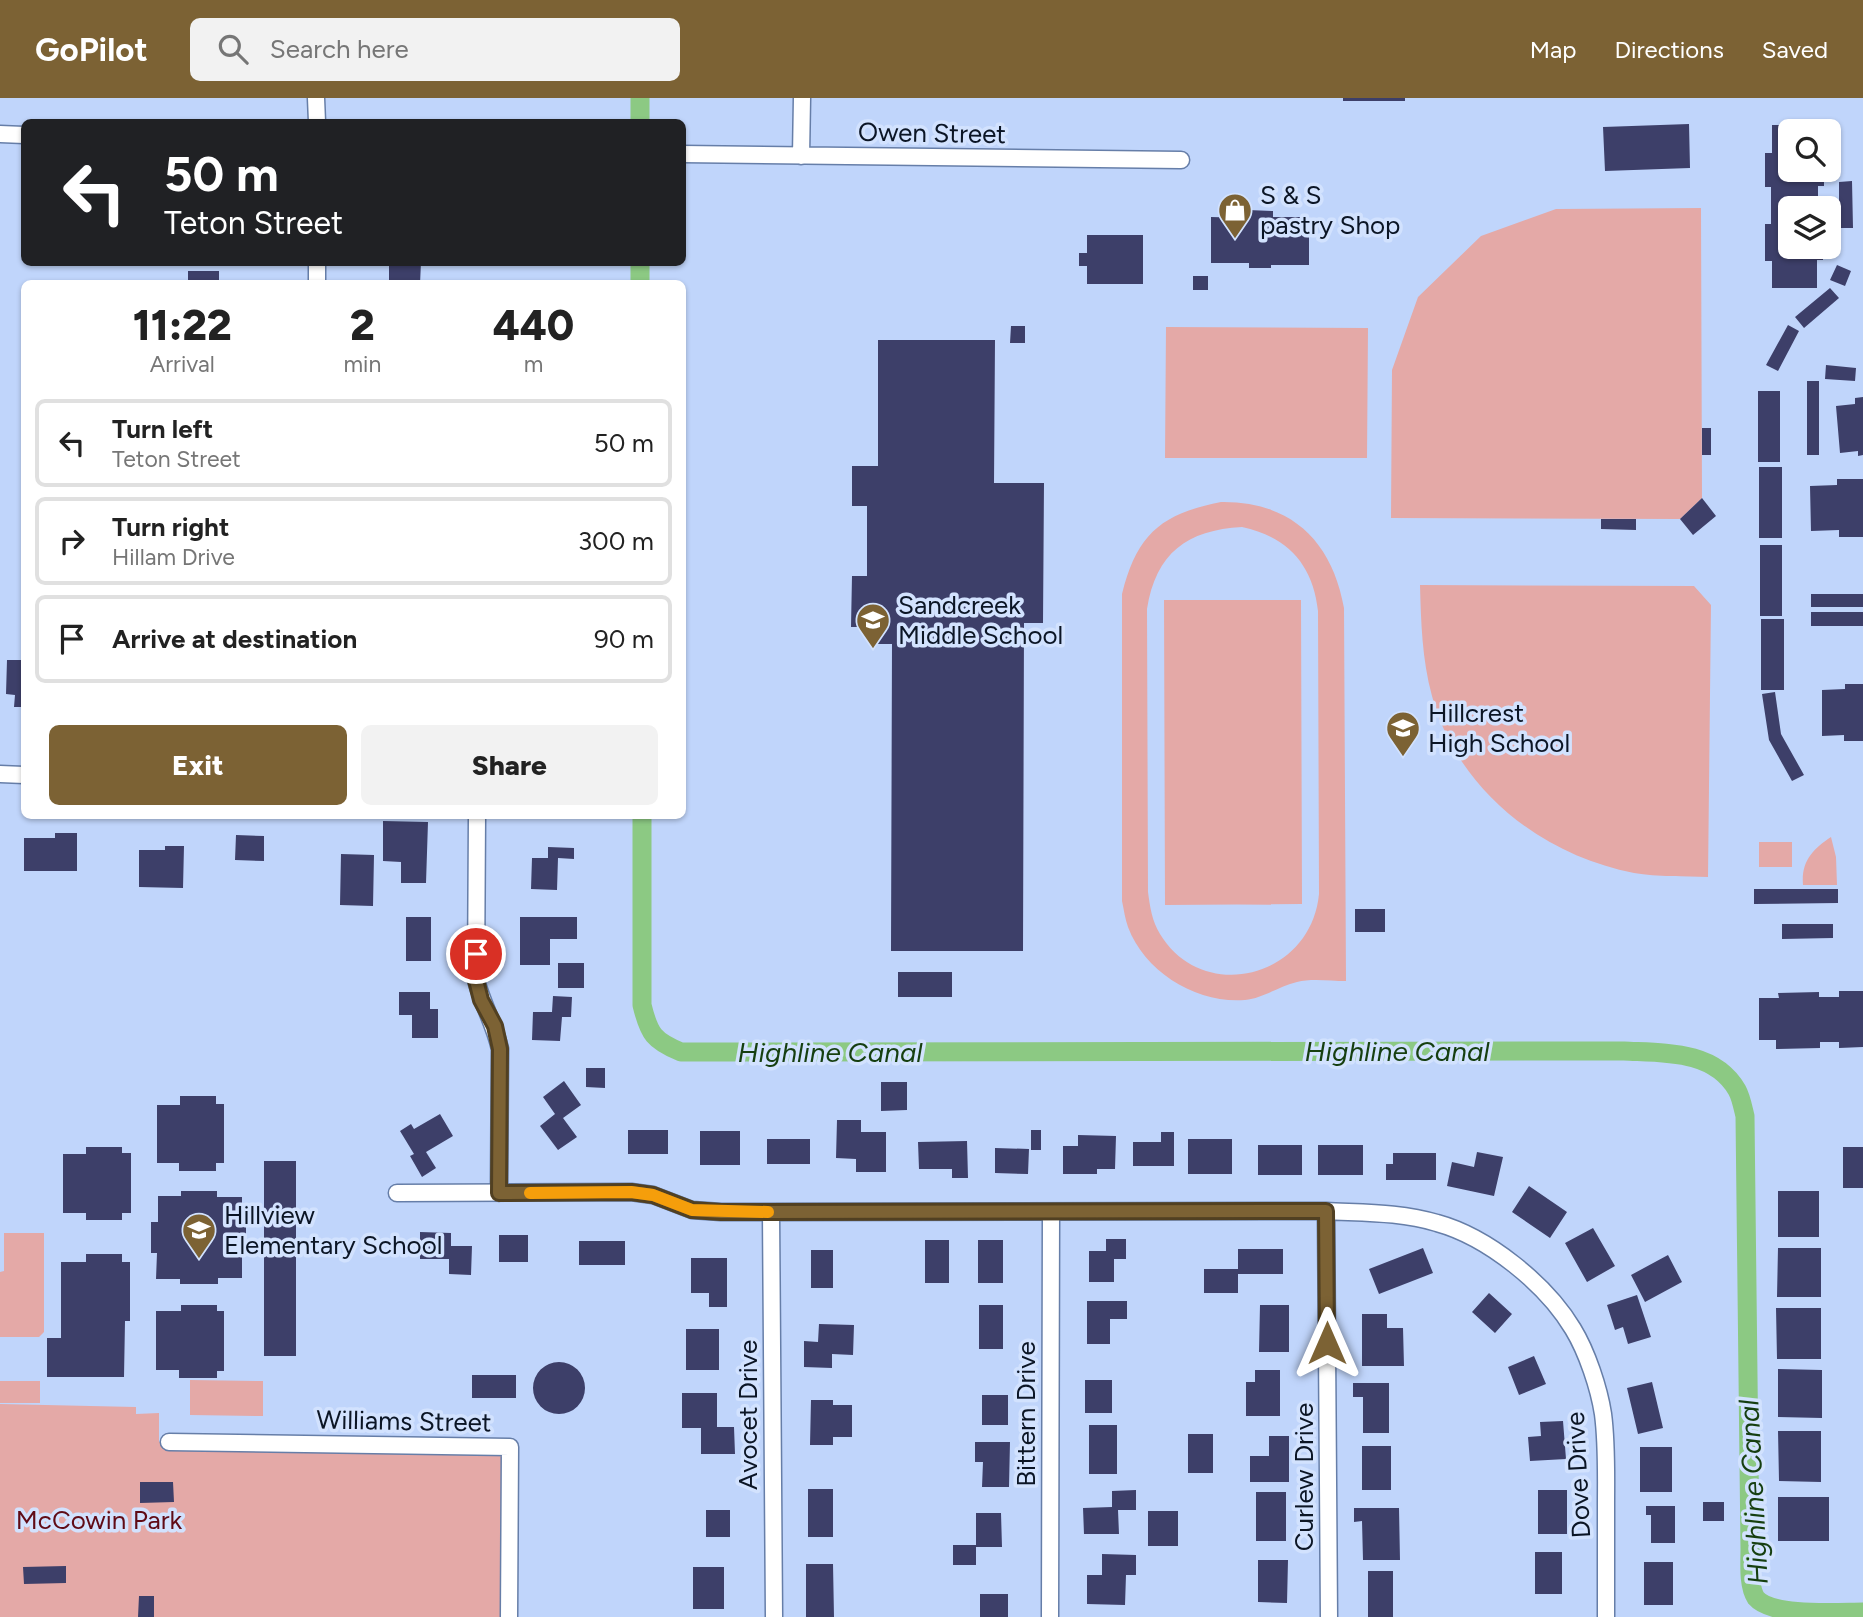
<!DOCTYPE html>
<html lang="en">
<head>
<meta charset="utf-8">
<style>
  body { margin:0; font-family:Figtree,sans-serif; background:#f2f2f2; color:#222; height:100vh; display:flex; flex-direction:column; font-size:26px; white-space:nowrap }
  * { box-sizing:border-box; margin:0 }
  p { font-size:23px; color:#767676 }
  .icon { flex:none; width:38px; height:38px; fill:none; stroke:currentColor; stroke-width:2; stroke-linecap:round; stroke-linejoin:round }
  .map { position:relative; flex:1; overflow:hidden }
  .side { position:absolute; left:21px; top:182px; width:665px; height:539px; display:flex; flex-direction:column; background:#fff; border-radius:10px; box-shadow:0 2px 5px #0004 }
  .side>* { flex:none }
  .hud { position:absolute; left:21px; top:21px; width:665px; height:147px; border-radius:10px; box-shadow:0 2px 5px #0004; background:#202124; color:#fff; overflow:hidden }
  .buttons { position:absolute; left:1778px; top:21px; display:grid; gap:14px }
  .buttons a { display:grid; place-items:center; width:63px; height:63px; border-radius:10px; background:#fff; box-shadow:0 2px 5px #0004; font-size:35px }
  .pin { position:absolute; display:grid; place-items:center; width:60px; height:60px; color:#fff; margin:-30px; border:4px solid #fff; border-radius:50%; box-shadow:0 2px 7px #0007 }
  .me { position:absolute; width:77px; margin:-38px; rotate:0deg; stroke-linejoin:round; filter:drop-shadow(0 0 5px #0008) }
  .turn { display:flex; align-items:center; gap:24px; height:147px; padding:0 28px; font-size:32px }
  .turn .icon { width:91px; height:91px; stroke-width:2.5 }
  .turn b { display:block; font-size:49px; line-height:60px }
  .eta { display:flex; justify-content:space-evenly; align-items:center; height:119px; text-align:center }
  .eta b { font-size:42px; font-weight:800; line-height:49px }
  .cta { display:flex; gap:14px; margin-top:auto; padding:14px 28px }
  .cta a { flex:1; height:80px; border-radius:10px; background:#7c6234; color:#fff; font-size:28px; font-weight:800; line-height:80px; text-align:center }
  .cta a+a { background:#f2f2f2; color:#222 }
  ul { padding:0; list-style:none }
  li { display:flex; align-items:center; gap:21px; height:88px; margin:0 14px 10px; padding:0 14px; border:4px solid #e0e0e0; border-radius:10px }
  li div { flex:1 }
  li b { display:block; font-size:26px }
  li em { font-style:normal }
  header { display:flex; align-items:center; gap:42px; box-sizing:border-box; height:98px; padding:0 35px; background:#7c6234; color:#fff }
  header strong { font-size:33px }
  nav { display:flex; gap:38px; margin-inline-start:auto; font-size:24px }
  .search { width:490px; height:63px; background:#f2f2f2; display:flex; align-items:center; gap:18px; box-sizing:border-box; padding:0 24px; border-radius:10px; color:#767676; font-size:26px }
  .map>svg:first-child { display:block }
  .green { fill:#e4a9a7; fill-rule:evenodd }
  .lines { fill:none; stroke-linecap:round; stroke-linejoin:round }
  .canal { stroke:#8cc983; stroke-width:19 }
  .building { fill:#3d3f69 }
  .minor-casing { stroke:#667ea8; stroke-width:19 }
  .minor { stroke:#fff; stroke-width:16 }
  .route-casing { stroke:#514022; stroke-width:18 }
  .route { stroke:#7c6234; stroke-width:12 }
  .slow { stroke:#f59e0b; stroke-width:12 }
  .labels { text-anchor:middle; dominant-baseline:central; stroke-width:7; stroke-linejoin:round; paint-order:stroke }
  .street-label { font-size:26px; fill:#0b1525; stroke:#d2e2fe }
  .poi-label { font-size:26px; fill:#0b1525; stroke:#d2e2fe; text-anchor:start }
  .park-label { font-size:26px; fill:#600b16; stroke:#d2e2fe }
  .water-label { font-size:28px; font-style:italic; fill:#163f10; stroke:#d2e2fe }
</style>
</head>
<body>
<header>
<strong>GoPilot</strong>
<div class="search"><svg class="icon" aria-label="search" viewBox="0 0 24 24"><circle cx="10" cy="10" r="6"/><path d="M15 15l6 6"/></svg>Search here</div>
<nav><a>Map</a><a>Directions</a><a>Saved</a></nav>
</header>
<div class="map">
<svg width="1863" height="1519" viewBox="0 0 1863 1519">
  <rect width="100%" height="100%" fill="#c0d5fb"/>
  <!-- green -->
  <path class="green" d="M1701,110L1702,400L1680,421L1391,420L1392,272L1418,199L1481,138L1556,111Z
    M1166,229L1368,230L1367,360H1165Z
    M1221,404C1290,403 1332,442 1344,510L1346,883C1331,883 1311,880 1297,884C1279,888 1264,900 1245,902C1198,906 1145,875 1128,829C1125,821 1124,812 1122,803V496C1137,436 1161,416 1221,404ZM1242,429C1288,439 1313,467 1318,513L1319,796C1311,880 1203,907 1160,836C1152,823 1150,809 1148,794L1147,511C1156,455 1187,432 1242,429Z
    M1420,487L1694,488L1711,507L1708,779C1684,778 1658,779 1634,775C1541,757 1457,691 1432,598C1422,561 1421,524 1420,487Z
    M1164,502H1301L1302,806L1165,807Z
    M1831,739L1836,759L1837,787H1803C1801,763 1813,751 1831,739Z
    M1759,744H1792V769H1759Z
    M4,1135H44V1234L39,1239H0V1174L4,1173Z
    M190,1282L263,1283V1318L190,1317Z
    M0,1283H40V1305H0Z
    M0,1306L136,1309V1316L159,1315V1344L510,1349L509,1519H0Z"/>
  <g class="lines">
    <!-- canal -->
    <path class="canal" d="M640,0V24
      M640,164V186
      M642,718V907C649,936 654,943 681,954L1624,953C1664,955 1714,952 1737,992C1741,999 1743,1010 1745,1018L1750,1451C1750,1465 1748,1488 1756,1500C1772,1519 1839,1514 1863,1514"/>
  </g>
  <!-- building -->
  <path class="building" d="M1343,0H1405V3H1343Z
    M1689,26L1690,70L1605,73L1603,29Z
    M1772,27H1819V33H1790V72H1824V88H1818V110H1790V149H1823V162H1817V190H1772V163H1765V126H1771V89H1765V55H1772Z
    M1852,83L1853,130H1839V84Z
    M1248,112L1273,113V119H1309V167H1271V170H1249V165H1211V119L1248,120Z
    M1087,137H1143V186H1087V168H1079V155H1087Z
    M389,164H421L420,186H389Z
    M1837,167L1851,173L1845,188L1830,182Z
    M188,173H219V186H188Z
    M1193,178H1208V192H1193Z
    M1830,190L1839,200L1804,230L1795,219Z
    M1788,227L1799,233L1778,273L1766,267Z
    M1011,228H1025V245H1010Z
    M878,242H995L994,385H1044L1043,525H1024L1023,853H891L892,546H871V529H851L852,478H867V408H852V368H878Z
    M1826,267L1856,270L1855,283L1825,281Z
    M1807,283H1819V357H1807Z
    M1758,293H1780V364H1758Z
    M1863,299V357L1858,358V353L1840,355L1836,308L1855,306V300Z
    M1702,330H1711V357H1702Z
    M1759,369H1782V440H1759Z
    M1837,381H1863V439H1839V432L1811,433L1810,388L1837,387Z
    M1702,400L1716,418L1693,437L1680,421Z
    M1601,421H1636V432L1601,431Z
    M1760,447H1782V518H1760Z
    M1811,496H1863V509H1811Z
    M1811,514H1863V528H1811Z
    M1761,521H1784V592H1761Z
    M7,562H24V609H14L15,597L6,596Z
    M1845,586H1863V643H1844V637L1822,638V592L1845,591Z
    M1775,594L1781,636L1804,677L1792,683L1769,642L1762,596Z
    M383,723L428,724L426,785H401V764L383,763Z
    M55,735H77V773H24V740H55Z
    M236,737L264,738V763L235,762Z
    M165,748H184L183,790L139,789V752H165Z
    M548,749L574,750V761L558,760L557,792L531,791L532,760H548Z
    M341,756L374,757L373,808L340,807Z
    M1754,791H1838V805L1754,806Z
    M1355,811H1385V834H1355Z
    M406,819H431V863H406Z
    M520,819H577V841H550V867H520Z
    M1782,826H1833V840L1782,841Z
    M558,865H584V890H558Z
    M898,874H952V899H898Z
    M1839,893H1863V949L1839,950V944H1820V950L1776,951V942H1759V900H1779L1778,895L1819,894V899H1839Z
    M399,894H430V911H438V940H412V917H399Z
    M553,898L572,899L571,919H562L560,943L532,942L533,914H552Z
    M586,970H605V990L586,989Z
    M564,983L581,1007L563,1020L577,1039L558,1052L540,1028L555,1016L543,999Z
    M881,984H907V1012L881,1013Z
    M180,998H216V1006H224V1065H216V1073H179V1065H157V1007H180Z
    M440,1016L453,1038L426,1054L436,1070L422,1079L410,1058L414,1056L400,1033L411,1026L414,1031Z
    M837,1022H861V1034H886V1074H856V1061L836,1060Z
    M628,1032H668V1056H628Z
    M1031,1032H1041V1052H1031Z
    M700,1033H740V1067H700Z
    M1161,1034H1174V1068H1133V1044H1161Z
    M1078,1037L1116,1038L1115,1071H1097V1076H1063V1048H1078Z
    M767,1041H810V1066H767Z
    M1188,1041H1232V1076H1188Z
    M967,1043L968,1080H952V1071H919L918,1044Z
    M1258,1047H1302V1077H1258Z
    M1318,1047H1363V1077H1318Z
    M86,1049H122V1055H131V1115H122V1122H86V1115H63V1056H86Z
    M1843,1049H1863V1090H1843Z
    M995,1050L1029,1051L1028,1076L995,1075Z
    M1477,1054L1503,1059L1494,1098L1447,1088L1452,1064L1474,1069Z
    M1393,1055H1436V1082H1386V1066H1393Z
    M264,1063H296V1258H264Z
    M1529,1088L1567,1114L1550,1140L1512,1114Z
    M181,1093H217V1099H242V1125H246V1154H242V1180H218V1186H180V1181H156L157,1155H151V1124H158V1098H181Z
    M1778,1093H1819V1139H1778Z
    M1593,1130L1615,1168L1587,1184L1565,1145Z
    M420,1134L451,1135V1148H472L471,1177L449,1176V1161H420Z
    M499,1137H528V1164H499Z
    M1106,1141H1126V1161H1114V1184H1089V1153H1106Z
    M925,1142H949V1185H925Z
    M978,1142H1003V1185H978Z
    M579,1143H625V1167H579Z
    M1423,1150L1433,1175L1379,1196L1369,1171Z
    M1778,1150H1821V1199H1777Z
    M1238,1151H1283V1176H1238V1195H1204V1171H1238Z
    M811,1152H833V1190H811Z
    M86,1156H122V1164H130V1223H125L124,1279H47V1240H61V1164H86Z
    M1668,1157L1682,1184L1645,1204L1631,1177Z
    M691,1160H727V1209H709V1195H691Z
    M1489,1195L1512,1216L1495,1235L1472,1214Z
    M1637,1197L1651,1239L1628,1246L1623,1229L1615,1232L1607,1207Z
    M1087,1203H1127V1221H1110V1246H1087Z
    M181,1207H217V1213H224V1273H217V1280H179V1272H156V1213H181Z
    M979,1207H1003V1251H979Z
    M1260,1207H1289V1254H1259Z
    M1776,1210H1821V1261H1777Z
    M1362,1216H1387V1230H1403L1404,1268H1362Z
    M819,1226L854,1227L853,1257L832,1256V1270L804,1269V1243L818,1244Z
    M686,1231H719V1272H686Z
    M1534,1258L1546,1286L1519,1297L1508,1269Z
    M533 1290a26 26 0 1 1 52 0a26 26 0 1 1-52 0Z
    M1778,1271L1822,1272V1320L1778,1319Z
    M1255,1272H1280V1318H1246V1284H1255Z
    M472,1277H516V1300H472Z
    M1085,1282H1112V1315H1085Z
    M1652,1284L1663,1330L1638,1336L1627,1290Z
    M1353,1285H1389V1335H1363V1299H1353Z
    M682,1295H717V1329H734L735,1356H701V1330H682Z
    M982,1297H1008V1327H982Z
    M811,1302H833V1307H852V1339H833V1347H810Z
    M1563,1323L1566,1361L1530,1363L1528,1339L1541,1338L1540,1324Z
    M1089,1327H1117V1376H1089Z
    M1778,1333H1821V1384L1779,1383Z
    M1188,1336H1213V1375H1188Z
    M1269,1338H1289V1384H1250V1358H1269Z
    M975,1344H1010L1009,1389H982L983,1364H975Z
    M1362,1348H1391V1392H1362Z
    M1640,1349H1672V1394H1640Z
    M140,1384H173L174,1404L140,1405Z
    M808,1391H833V1439H808Z
    M1136,1392V1412H1118L1119,1436H1084L1083,1410L1112,1409V1393Z
    M1538,1392H1567V1436H1538Z
    M1256,1394H1286V1443H1256Z
    M1778,1399H1829V1443H1778Z
    M1703,1404H1724V1423H1703Z
    M1646,1408H1675V1445H1651V1417H1646Z
    M1354,1410H1399L1400,1462H1363L1362,1423L1354,1424Z
    M706,1412H730V1439H706Z
    M1148,1413H1178V1448H1148Z
    M976,1415H1001L1002,1449H976V1467H953V1447H976Z
    M1535,1454H1562V1496H1535Z
    M1102,1456L1136,1457V1477H1126L1125,1507L1087,1506V1477H1102Z
    M1258,1462H1288L1287,1505L1258,1504Z
    M1644,1464H1673V1507H1644Z
    M806,1466H833L834,1519H806Z
    M66,1468V1485L24,1486L23,1469Z
    M693,1469H724V1511H693Z
    M1368,1473H1393V1519H1368Z
    M980,1496H1008V1519H980Z
    M139,1498H154V1519H138Z"/>
  <g class="lines">
    <!-- minor casing -->
    <g class="minor-casing">
      <path id="minor" d="M316,0L317,24
        M0,36L24,37
        M682,56L1181,62
        M801,58L802,0
        M317,164V186
        M0,676L24,677
        M477,718L476,882C483,908 494,925 500,951L499,1095
        M397,1095L631,1094L653,1097L692,1112L721,1114L1326,1113C1364,1115 1401,1114 1437,1125C1488,1139 1546,1186 1573,1231C1587,1254 1599,1290 1603,1316C1607,1346 1606,1377 1606,1407C1606,1444 1606,1482 1606,1519
        M1326,1113L1329,1519
        M771,1114L774,1519
        M169,1344L510,1349L509,1519
        M1050,1519L1051,1114"/>
    </g>
    <!-- minor -->
    <use href="#minor" class="minor"/>
  </g>
  <g class="lines">
    <!-- route casing -->
    <g class="route-casing">
      <path id="route" d="M476,856V882L481,902L495,928L500,951L499,1095L631,1094L653,1097L692,1112L721,1114L1326,1113L1327,1245"/>
    </g>
    <!-- route -->
    <use href="#route" class="route"/>
    <!-- slow -->
    <path class="slow" d="M530,1095L631,1094L653,1097L692,1112L768,1114"/>
  </g>
  <!-- icons -->
  <defs>
    <g id="shop-pin" transform="scale(1.75)"><path d="M0 17L-7.5 6A9.5 9.5 0 1 1 7.5 6Z" fill="#7c6234" stroke="#d2e2fe"/><path d="M-5-2.5h2.3a2.7 3.5 0 0 1 5.4 0H5L5.5 6h-11ZM-1.5-2.5h3a1.5 2.3 0 0 0-3 0Z" fill="#fff"/></g>
    <g id="school-pin" transform="scale(1.75)"><path d="M0 17L-7.5 6A9.5 9.5 0 1 1 7.5 6Z" fill="#7c6234" stroke="#d2e2fe"/><path d="M0-5L7-2L0 1L-7-2ZM-4 1L0 2.5L4 1V4Q0 6-4 4Z" fill="#fff"/></g>
  </defs>
  <g fill-rule="evenodd">
    <use href="#shop-pin" x="1235" y="112"/>
    <use href="#school-pin" x="873" y="522"/>
    <use href="#school-pin" x="1403" y="630"/>
    <use href="#school-pin" x="199" y="1132"/>
  </g>
  <g class="labels">
    <!-- street labels -->
    <g class="street-label">
      <text transform="translate(932 35) rotate(1)">Owen Street</text>
      <text transform="translate(1026 1316) rotate(-90)">Bittern Drive</text>
      <text transform="translate(748 1317) rotate(-90)">Avocet Drive</text>
      <text transform="translate(404 1323) rotate(1)">Williams Street</text>
      <text transform="translate(1578 1377) rotate(-93)">Dove Drive</text>
      <text transform="translate(1304 1379) rotate(-90)">Curlew Drive</text>
    </g>
    <!-- poi labels -->
    <g class="poi-label">
      <text x="1260" y="97">S &amp; S<tspan x="1260" dy="30">pastry Shop</tspan></text>
      <text x="898" y="507">Sandcreek<tspan x="898" dy="30">Middle School</tspan></text>
      <text x="1428" y="615">Hillcrest<tspan x="1428" dy="30">High School</tspan></text>
      <text x="224" y="1117">Hillview<tspan x="224" dy="30">Elementary School</tspan></text>
    </g>
    <!-- park labels -->
    <g class="park-label">
      <text x="99" y="1422">McCowin Park</text>
    </g>
    <!-- water labels -->
    <g class="water-label">
      <text x="1397" y="953">Highline Canal</text>
      <text x="830" y="954">Highline Canal</text>
      <text transform="translate(1753 1394) rotate(-93)">Highline Canal</text>
    </g>
  </g>
</svg>
<div class="buttons">
<a><svg class="icon" aria-label="search" viewBox="0 0 24 24"><circle cx="10" cy="10" r="6"/><path d="M15 15l6 6"/></svg></a>
<a><svg class="icon" aria-label="layers" viewBox="0 0 24 24"><path d="M12 4l9 5-9 5-9-5zM3 14l9 5 9-5"/></svg></a>
</div>
<div class="pin" style="left:476px;top:856px;background:#d93025"><svg class="icon" aria-label="arrive" viewBox="0 0 24 24"><path d="M6 21V4h12l-3 4 3 4H6"/></svg></div>
<svg class="me" style="left:1327px;top:1245px" viewBox="-20 -20 40 40"><path d="M0-17L14 15 0 8-14 15z" fill="#7c6234" stroke="#fff" stroke-width="4"/></svg>
<div class="hud">
<div class="turn"><svg class="icon" aria-label="left" viewBox="0 0 24 24"><path d="M17 20v-9H6M10 6l-5 5 5 5"/></svg><div><b>50 m</b>Teton Street</div></div>
</div>
<section class="side">
<div class="eta">
<div><b>11:22</b><p>Arrival</p></div>
<div><b>2</b><p>min</p></div>
<div><b>440</b><p>m</p></div>
</div>
<ul>
<li><svg class="icon" aria-label="left" viewBox="0 0 24 24"><path d="M17 20v-9H6M10 6l-5 5 5 5"/></svg><div><b>Turn left</b><p>Teton Street</p></div><em>50 m</em></li>
<li><svg class="icon" aria-label="right" viewBox="0 0 24 24"><path d="M7 20v-9h11M14 6l5 5-5 5"/></svg><div><b>Turn right</b><p>Hillam Drive</p></div><em>300 m</em></li>
<li><svg class="icon" aria-label="arrive" viewBox="0 0 24 24"><path d="M6 21V4h12l-3 4 3 4H6"/></svg><div><b>Arrive at destination</b></div><em>90 m</em></li>
</ul>
<div class="cta"><a>Exit</a><a>Share</a></div>
</section>
</div>
</body>
</html>
